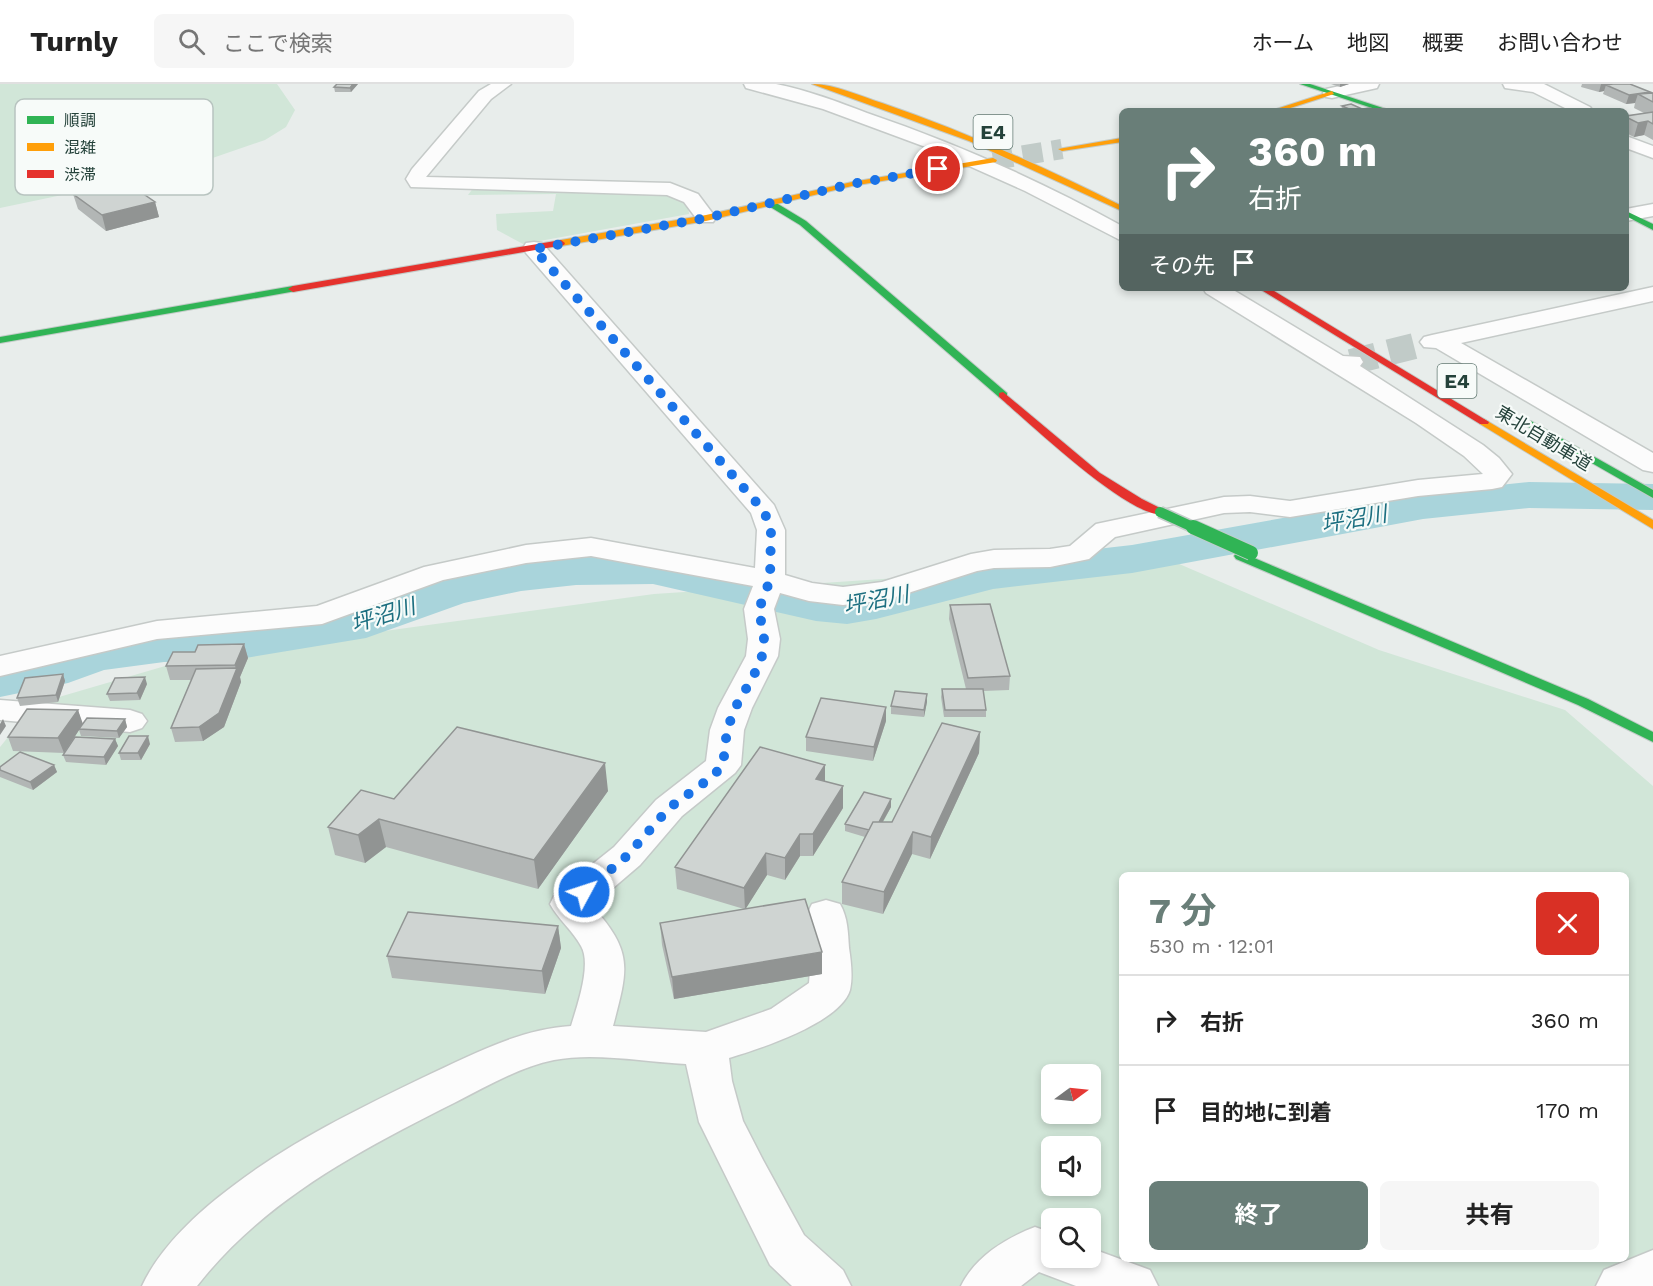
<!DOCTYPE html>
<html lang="ja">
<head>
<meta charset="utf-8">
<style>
  body { margin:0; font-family:"Work Sans","Noto Sans JP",sans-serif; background:#f6f6f6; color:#222; height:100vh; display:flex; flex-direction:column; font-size:22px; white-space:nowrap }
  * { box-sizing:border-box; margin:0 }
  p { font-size:20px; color:#767676 }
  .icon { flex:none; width:33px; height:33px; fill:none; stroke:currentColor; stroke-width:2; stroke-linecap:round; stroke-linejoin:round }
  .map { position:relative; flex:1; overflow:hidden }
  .panel { position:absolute; left:1119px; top:788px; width:510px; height:390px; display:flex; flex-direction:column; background:#fff; border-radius:9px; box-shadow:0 3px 9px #0003 }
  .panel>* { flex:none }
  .hud { position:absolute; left:1119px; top:24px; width:510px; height:183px; border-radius:9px; box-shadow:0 3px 9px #0003; background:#697e78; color:#fff; overflow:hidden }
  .needle { width:39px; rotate:75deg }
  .tools { position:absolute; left:1041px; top:980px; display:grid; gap:12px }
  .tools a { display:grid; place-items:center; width:60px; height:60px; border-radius:9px; background:#fff; box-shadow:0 3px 9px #0003; font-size:30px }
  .pin { position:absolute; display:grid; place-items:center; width:51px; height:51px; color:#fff; margin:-26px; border:3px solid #fff; border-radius:50%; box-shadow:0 2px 6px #0007 }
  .me { position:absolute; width:66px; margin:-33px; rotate:50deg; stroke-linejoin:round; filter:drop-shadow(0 0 4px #0008) }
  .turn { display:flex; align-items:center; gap:21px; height:126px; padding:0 30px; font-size:27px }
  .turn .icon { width:78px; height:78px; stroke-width:2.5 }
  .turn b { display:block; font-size:42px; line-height:51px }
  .then { display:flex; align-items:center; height:57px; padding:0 30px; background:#0003; gap:12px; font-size:22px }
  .round { display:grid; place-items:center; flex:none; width:63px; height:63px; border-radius:9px; background:#f6f6f6 }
  .head { display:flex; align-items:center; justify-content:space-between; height:102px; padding:0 30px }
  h1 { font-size:36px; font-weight:700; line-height:45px; color:#697e78 }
  .primary-button { display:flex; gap:12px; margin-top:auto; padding:12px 30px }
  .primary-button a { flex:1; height:69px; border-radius:9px; background:#697e78; color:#fff; font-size:24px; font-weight:700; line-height:69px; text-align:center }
  .primary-button a+a { background:#f6f6f6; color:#222 }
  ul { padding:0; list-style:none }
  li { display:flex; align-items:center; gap:18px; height:90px; padding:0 30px; border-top:2px solid #e0e0e0 }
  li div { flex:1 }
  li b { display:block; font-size:22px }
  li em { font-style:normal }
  header { display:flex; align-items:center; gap:36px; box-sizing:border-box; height:84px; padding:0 30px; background:#fff; border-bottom:2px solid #e0e0e0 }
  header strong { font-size:28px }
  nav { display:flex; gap:33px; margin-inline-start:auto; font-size:21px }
  .search { width:420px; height:54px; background:#f6f6f6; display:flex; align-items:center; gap:15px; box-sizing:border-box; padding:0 21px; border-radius:9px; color:#767676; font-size:22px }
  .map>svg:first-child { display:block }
  .green { fill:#d1e6d8; fill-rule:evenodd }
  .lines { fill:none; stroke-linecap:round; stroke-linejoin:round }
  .river { fill:#a9d4db; fill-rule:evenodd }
  .street-tunnel { stroke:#c1cbc8; stroke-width:26; stroke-dasharray:26 13; stroke-linecap:butt }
  .secondary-tunnel { stroke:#c1cbc8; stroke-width:20; stroke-dasharray:20 10; stroke-linecap:butt }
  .street-casing { stroke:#c5cac8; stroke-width:3 }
  .fast-casing { stroke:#c3cbc8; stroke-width:2 }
  .slow-casing { stroke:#c3cbc8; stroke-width:2 }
  .jam-casing { stroke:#c3cbc8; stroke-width:2 }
  .street { fill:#fcfcfc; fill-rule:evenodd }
  .fast { fill:#30b455; fill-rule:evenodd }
  .slow { fill:#ff9f0a; fill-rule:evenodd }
  .jam { fill:#e5322d; fill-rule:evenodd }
  .fast-bridge-far1-casing { stroke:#c3ccc9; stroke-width:13; stroke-linecap:butt }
  .fast-bridge-casing { stroke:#c3ccc9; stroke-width:16; stroke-linecap:butt }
  .fast-bridge-far1 { stroke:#30b455; stroke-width:10 }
  .fast-bridge { stroke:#30b455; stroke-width:14 }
  .wall { fill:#b2b6b5 }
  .shaded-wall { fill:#919493 }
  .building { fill:#cfd4d2; stroke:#919493; stroke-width:1.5 }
  .route { stroke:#1a73e8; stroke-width:10; stroke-dasharray:0 18 }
  .labels { text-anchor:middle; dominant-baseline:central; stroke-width:4.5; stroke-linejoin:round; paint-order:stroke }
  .far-street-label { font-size:18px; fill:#24423a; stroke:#f7fbf9 }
  .shield { fill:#f7fbf9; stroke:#637a73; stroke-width:1.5 }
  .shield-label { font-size:20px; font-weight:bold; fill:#24423a }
  .water-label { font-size:22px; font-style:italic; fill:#1c6f80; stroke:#f7fbf9 }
  .key { fill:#f7fbf9; stroke:#b8c4c0; stroke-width:1.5 }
  .key-label { font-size:16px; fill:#24423a }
</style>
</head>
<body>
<header>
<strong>Turnly</strong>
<div class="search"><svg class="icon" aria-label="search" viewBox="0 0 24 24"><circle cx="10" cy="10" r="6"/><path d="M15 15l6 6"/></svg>ここで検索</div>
<nav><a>ホーム</a><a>地図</a><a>概要</a><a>お問い合わせ</a></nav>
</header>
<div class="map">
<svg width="1653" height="1202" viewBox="0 0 1653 1202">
  <rect width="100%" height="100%" fill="#e8edeb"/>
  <!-- green -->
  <path class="green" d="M0,0H277L295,26L286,43L265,56L172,88L0,124Z
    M474,103L673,110L688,121L689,130L523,160L497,146L496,130L553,127L556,110L468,111Z
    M1170,476L1379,566L1565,626L1653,702V1202H0V663L35,620L196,573L654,510ZM1122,790H1626V1174H1122ZM1052,990H1090V1029H1052ZM1052,1062H1090V1101H1052ZM1052,1134H1090V1173H1052Z"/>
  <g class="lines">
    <!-- river -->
    <path class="river" d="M1529,398L1653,400V426L1529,424L1423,435L1132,489L993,505L876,535L847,540L816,537L653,500L576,501L521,507L464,519L366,554L227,577L164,578L104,586L68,599L0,613V583L38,575L96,557L164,548L227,547L356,526L434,498L521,479L576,473L653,472L816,509L847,512L874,507L991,477L1132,461L1423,409Z"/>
    <!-- street-tunnel -->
    <path class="street-tunnel" d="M1351,278L1422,260"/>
    <!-- secondary-tunnel -->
    <path class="secondary-tunnel" d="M993,76L1062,65"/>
    <!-- street casing -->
    <g class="street-casing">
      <path id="street" d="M491,0H511L491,15L426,93L670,99L698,110L716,134L713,138H699L684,118L667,111L411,103L406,95L412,85L479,7Z
        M744,0C754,0 765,0 776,0C807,6 838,18 867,29C955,59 1041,97 1122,142V157L1025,107L931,65L823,25L746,4Z
        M1349,0H1379L1377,4L1332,14L1326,13L1323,9L1326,5Z
        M1503,0H1544L1590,23L1593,27H1571L1533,8L1505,4Z
        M1626,52L1653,62V74L1626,64Z
        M1653,120V132L1626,137V125Z
        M534,158L542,159L774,421L785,446V491L812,499L843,503L882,498L971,470L994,466L1050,465L1070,462L1096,440L1224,413L1250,412L1290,417L1418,396L1483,390L1464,372L1416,339L1206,209L1203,204H1230L1343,272L1360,273L1363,278L1360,282L1483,361L1499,374L1512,390L1502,403L1492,405L1418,412L1290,433L1250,428L1224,429L1115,453L1089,475L1050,483L994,484L977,487L886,516L843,521L809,517L780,509L774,525L780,555L778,572L752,624L744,646L741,681L735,689L682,732L640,781L592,822C634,868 628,885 613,942L706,948L771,925L809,899C812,875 800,841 812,820L826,816L840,820C848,834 848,849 849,864C851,877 853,893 850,906C840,939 759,965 729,974L732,997L743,1037L763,1076L804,1151L843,1186L851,1202H792L770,1181L699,1038L686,980C646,978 594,968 554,976C519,983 486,1003 454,1019C360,1066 263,1117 197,1202H142C160,1163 199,1127 233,1102C290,1058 358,1025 422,994C469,972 519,945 571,942C577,922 592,880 581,862C573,847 558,835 550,820L555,810L614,763L656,716L706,677L710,646L718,624L746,572L748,555L744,525L753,502L591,472L526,479L443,496L322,540L157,555L0,592V572L157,537L317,522L424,483L526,461L591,454L755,484L757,446L751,429L526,169L523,164L526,159Z
        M1653,203V217L1461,259L1653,369V388L1643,386L1436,264L1424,263L1420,258L1424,253L1432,251Z
        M0,616L130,626L142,630L147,637L142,644L130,648L0,636Z
        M1035,1143L1052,1149V1173H1090V1164L1150,1186L1158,1202H1076L1039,1188L1021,1202H961C975,1173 1006,1154 1035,1143Z
        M1653,1166V1202H1596L1604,1186Z"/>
    </g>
    <!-- fast casing -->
    <g class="fast-casing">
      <path id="fast" d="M1300,0H1310L1392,27H1381Z
        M767,117H773L806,137L1007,309V313H999L800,141L767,121Z
        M1626,127L1653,140V146L1626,132Z
        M293,202L296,203V207L0,259V253Z
        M1531,337L1653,406V414L1527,342L1526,340Z
        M1240,468L1588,615L1653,648V658L1578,621L1236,475L1234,472L1236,469Z"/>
    </g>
    <!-- slow casing -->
    <g class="slow-casing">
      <path id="slow" d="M812,0C835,0 860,12 882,19C964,47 1044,83 1122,122V127L969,57Z
        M1332,7L1334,10L1281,27H1270Z
        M1122,54V58L1062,67L1058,65Z
        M993,74L997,76L996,78L852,102L706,137L561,162L557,159L561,156L706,131L852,98Z
        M1484,335L1653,436V445L1480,340V336Z"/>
    </g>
    <!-- jam casing -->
    <g class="jam-casing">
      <path id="jam" d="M561,156L565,159L564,161L293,208L288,205L293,202Z
        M1258,204H1269L1489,338L1488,340H1480Z
        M1003,308L1100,389L1142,415L1164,426L1166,428L1164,430C1132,437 1026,336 999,313V309Z"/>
    </g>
    <!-- street -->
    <use href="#street" class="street"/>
    <!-- fast -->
    <use href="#fast" class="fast"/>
    <!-- slow -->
    <use href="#slow" class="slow"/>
    <!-- jam -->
    <use href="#jam" class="jam"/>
    <!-- fast-bridge-far1 casing -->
    <g class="fast-bridge-far1-casing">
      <path id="fast-bridge-far1" d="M1160,428L1197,445"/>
    </g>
    <!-- fast-bridge casing -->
    <g class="fast-bridge-casing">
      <path id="fast-bridge" d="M1193,443L1251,469"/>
    </g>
    <!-- fast-bridge-far1 -->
    <use href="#fast-bridge-far1" class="fast-bridge-far1"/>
    <!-- fast-bridge -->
    <use href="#fast-bridge" class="fast-bridge"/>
  </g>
  <!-- wall -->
  <path class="wall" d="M358,0L351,8H335L334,3Z
    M1331,0H1349L1340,3Z
    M1582,0H1630L1653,18V56L1644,51L1634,53L1626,49V32L1644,29L1634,24L1635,19L1626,20L1603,10L1604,7L1599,8L1581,3Z
    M1342,22L1362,25L1378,27H1341Z
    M73,110L155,118L159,133L106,147L78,125Z
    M950,521L1010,592L1009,606L983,607L986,626V633H944L941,613L942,605H966L949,535Z
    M244,560L248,574L240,593L241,598L224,643L203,657L175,658L171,644L191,596H170L166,582L195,568Z
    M63,590L65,597L58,618L20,622L17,614Z
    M147,600L140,616L110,617L107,610Z
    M927,618L924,633L891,630V622Z
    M886,623V637L873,677L806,667V653Z
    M78,626L82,640L125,635L127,643L119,654L81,652L79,646L64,669L13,667L8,653Z
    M980,648L979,669L930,775L912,770L883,830L842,820V798L865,753L845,747V740L891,715V723L883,738H892Z
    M115,655L118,662L106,681L66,678L63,671Z
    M150,660L141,676H121L119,669Z
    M54,681L57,688L33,706L0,693V683Z
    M825,681V697L843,724L813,772H800L785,796L767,791L745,825L822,890L674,915L662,861L660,839L744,825L677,805L675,783Z
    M608,707L538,805L386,763L365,779L335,771L328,743L394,715Z
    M558,842L561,864L545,910L392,894L387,872Z"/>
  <!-- shaded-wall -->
  <path class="shaded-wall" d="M353,0H358L351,8L350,4Z
    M1340,0H1349L1340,3Z
    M1601,0H1621L1606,1L1604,7L1599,8Z
    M1638,10L1635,19L1626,20L1629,11Z
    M1648,37L1644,51L1634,53L1638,39Z
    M155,118L159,133L106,147L102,131Z
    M244,560L248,574L240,593L241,598L224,643L203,657L199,643L236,586L235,581Z
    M63,590L65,597L58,618L56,611Z
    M145,593L147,600L140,616L137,609Z
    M927,610V618L924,633V626Z
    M886,623V637L873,677L874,663Z
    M78,626L83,640L64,669L58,654Z
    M3,635L6,642L0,651V640Z
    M125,635L127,643L119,654L117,647Z
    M980,648L979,669L930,775L931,753Z
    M148,652L150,660L141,676L138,669Z
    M115,655L118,662L106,681L104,673Z
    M605,679L608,707L538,805L534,776Z
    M54,681L57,688L33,706L30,698Z
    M825,681V702L816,695Z
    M843,702V724L813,772V750Z
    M891,715V723L873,755V747Z
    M379,735L386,763L365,779L358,751Z
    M913,748L912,770L883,830L884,808Z
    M800,750V772L785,796V774Z
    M766,769L767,791L745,826L744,804Z
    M558,842L561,864L545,910L542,887Z
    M822,868V890L674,915L672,893Z"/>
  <!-- building -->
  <path class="building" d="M337,0H353L350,4L334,3Z
    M1613,0H1630L1650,8L1629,11L1606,1Z
    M1653,9V18L1638,10Z
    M1351,20L1362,25L1370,24L1378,27H1354L1342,22Z
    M1653,28V40L1648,37L1638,39L1626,33V32Z
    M126,98L155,118L102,131L73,110Z
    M990,520L1010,592L968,594L950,521Z
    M244,560L235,581L166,582L173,568H195L198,561Z
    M237,584L219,629L199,643L171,644L196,585Z
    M63,590L56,611L17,614L25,594Z
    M145,593L137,609L107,610L115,594Z
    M942,605H983L986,626H945Z
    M895,607L927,610L924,626L891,622Z
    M821,614L886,623L874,663L806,653Z
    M27,625L78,626L58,654L8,653Z
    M87,634L125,635L117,647L79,645Z
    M942,639L980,648L931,753L913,748L884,808L842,798L873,738H892Z
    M457,643L605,679L534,776L379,735L358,751L328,743L361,706L394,715Z
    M129,652H148L138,669H119Z
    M75,653L115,655L104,673L63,671Z
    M760,663L825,681L816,695L843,702L813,750H800L785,774L766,769L744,804L675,783Z
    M20,668L54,681L30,698L0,686V683Z
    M864,708L891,715L879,738H873L869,746L845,740Z
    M805,815L822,868L672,893L660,839Z
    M408,828L558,842L542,887L387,872Z"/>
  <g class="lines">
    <!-- route -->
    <path class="route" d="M584,808L627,772L669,724L712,693L723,681L727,646L735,624L754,591L762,572L764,555L759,525L770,496L771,446L764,427L534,165L706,134L852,100L938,85"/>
  </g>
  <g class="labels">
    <!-- far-street labels -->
    <g class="far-street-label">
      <text transform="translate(1544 354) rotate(31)">東北自動車道</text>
    </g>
    <!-- shield labels -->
    <g class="shield">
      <rect x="973.5" y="31" width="39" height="34" rx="4.5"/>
      <rect x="1437.5" y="280" width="39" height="34" rx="4.5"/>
    </g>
    <g class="shield-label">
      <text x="993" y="48">E4</text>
      <text x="1457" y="297">E4</text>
    </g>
    <!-- water labels -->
    <g class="water-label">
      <text transform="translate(1354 435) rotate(-10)">坪沼川</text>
      <text transform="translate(876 516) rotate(-11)">坪沼川</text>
      <text transform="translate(383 531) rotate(-17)">坪沼川</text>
    </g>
  </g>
  <!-- legend -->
  <rect x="15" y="15" width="198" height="96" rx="9" class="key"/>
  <rect x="27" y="32" width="27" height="8" fill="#30b455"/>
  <rect x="27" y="59" width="27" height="8" fill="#ff9f0a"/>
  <rect x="27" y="86" width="27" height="8" fill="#e5322d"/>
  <g class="key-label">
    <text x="64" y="42">順調</text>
    <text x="64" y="69">混雑</text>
    <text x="64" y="96">渋滞</text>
  </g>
</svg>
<div class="tools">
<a><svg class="needle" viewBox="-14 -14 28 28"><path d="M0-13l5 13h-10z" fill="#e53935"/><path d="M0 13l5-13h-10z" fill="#767676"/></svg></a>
<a><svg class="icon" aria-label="sound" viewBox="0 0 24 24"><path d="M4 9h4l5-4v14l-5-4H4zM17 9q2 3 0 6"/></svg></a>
<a><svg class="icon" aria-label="search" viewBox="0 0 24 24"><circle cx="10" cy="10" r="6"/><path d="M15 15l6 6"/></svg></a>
</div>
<div class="pin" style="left:938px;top:85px;background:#d93025"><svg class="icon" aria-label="arrive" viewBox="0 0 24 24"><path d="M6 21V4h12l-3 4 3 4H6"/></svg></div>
<svg class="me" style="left:584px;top:808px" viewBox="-20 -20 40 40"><circle r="17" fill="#1a73e8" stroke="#fff" stroke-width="3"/><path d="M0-11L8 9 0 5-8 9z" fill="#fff"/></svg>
<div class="hud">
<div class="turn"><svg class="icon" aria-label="right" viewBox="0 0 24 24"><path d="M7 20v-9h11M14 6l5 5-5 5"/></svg><div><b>360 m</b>右折</div></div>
<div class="then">その先<svg class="icon" aria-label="arrive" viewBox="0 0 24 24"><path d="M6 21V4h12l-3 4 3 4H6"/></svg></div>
</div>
<section class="panel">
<div class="head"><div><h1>7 分</h1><p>530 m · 12:01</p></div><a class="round" style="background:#d93025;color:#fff"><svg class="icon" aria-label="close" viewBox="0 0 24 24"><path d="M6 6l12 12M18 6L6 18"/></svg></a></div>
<ul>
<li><svg class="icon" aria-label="right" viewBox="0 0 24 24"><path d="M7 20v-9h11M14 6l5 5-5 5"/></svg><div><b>右折</b></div><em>360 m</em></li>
<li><svg class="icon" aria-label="arrive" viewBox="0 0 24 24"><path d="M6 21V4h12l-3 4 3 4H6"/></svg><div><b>目的地に到着</b></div><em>170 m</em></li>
</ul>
<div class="primary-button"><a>終了</a><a>共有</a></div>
</section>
</div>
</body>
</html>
